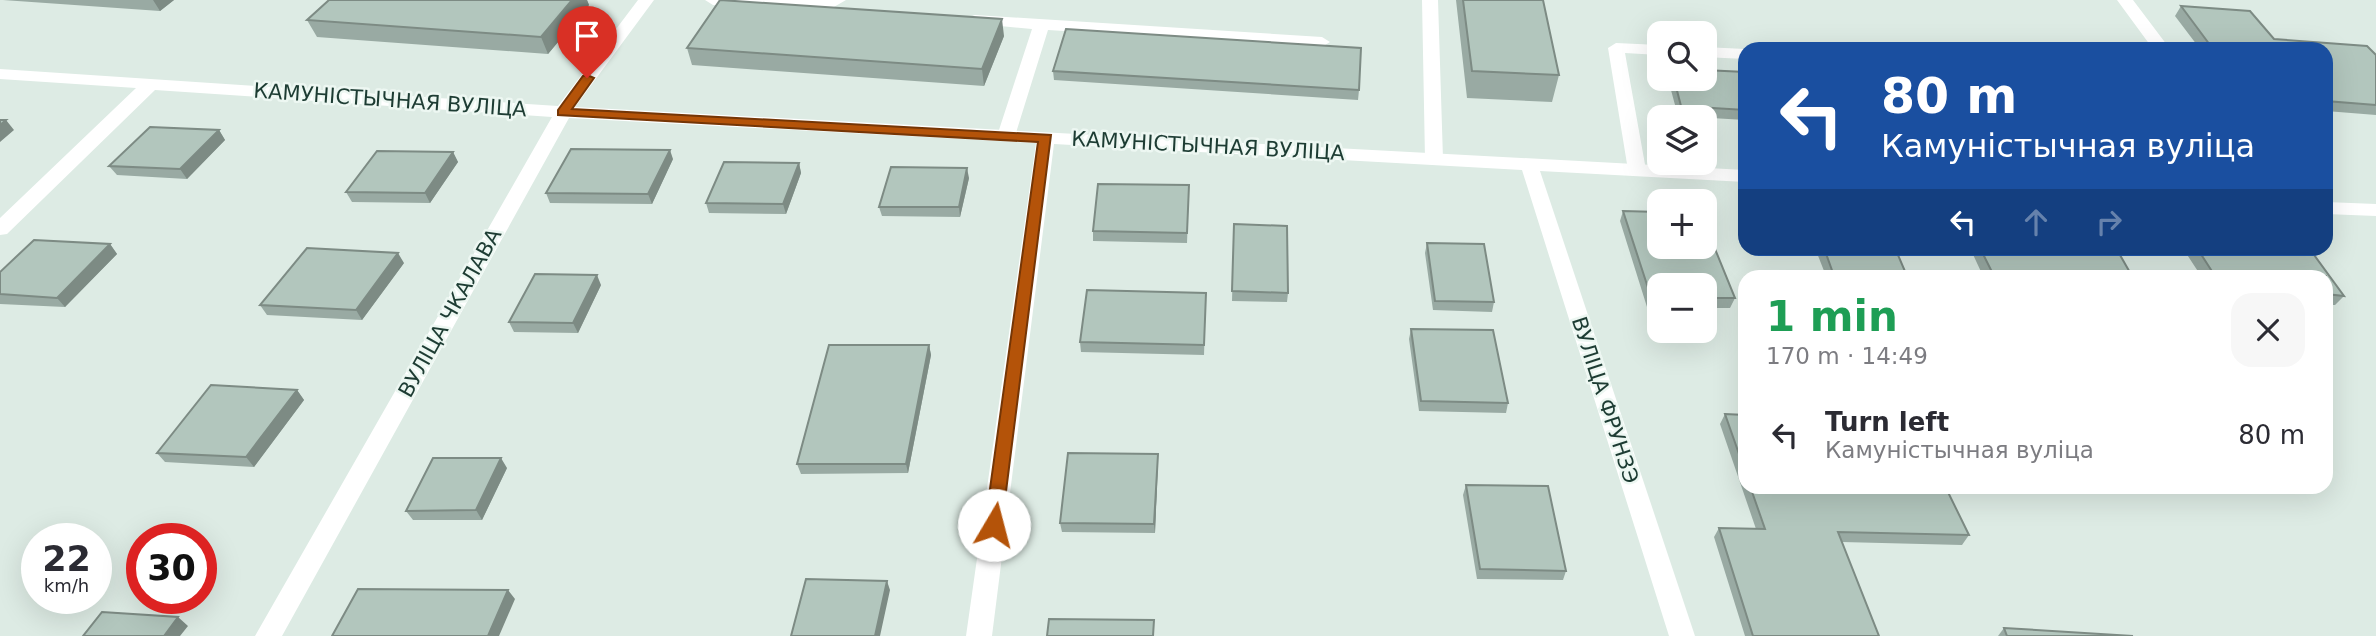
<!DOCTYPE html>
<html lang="en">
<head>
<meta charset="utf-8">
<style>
  body { margin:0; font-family:"DejaVu Sans",sans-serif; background:#f7f7f7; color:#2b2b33; height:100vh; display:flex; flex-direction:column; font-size:26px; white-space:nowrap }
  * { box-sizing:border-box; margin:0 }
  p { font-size:23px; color:#7c7c81 }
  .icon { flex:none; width:38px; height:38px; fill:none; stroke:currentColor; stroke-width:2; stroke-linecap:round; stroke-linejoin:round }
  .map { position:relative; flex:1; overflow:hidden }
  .side { position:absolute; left:1738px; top:270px; width:595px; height:224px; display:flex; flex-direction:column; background:#fff; border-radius:21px; box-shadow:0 7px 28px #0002 }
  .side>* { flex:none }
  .hud { position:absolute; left:1738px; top:42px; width:595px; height:214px; border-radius:21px; box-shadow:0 7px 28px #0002; background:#1a4fa0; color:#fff; overflow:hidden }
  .controls { position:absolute; left:1647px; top:21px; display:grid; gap:14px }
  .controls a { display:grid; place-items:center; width:70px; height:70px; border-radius:14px; background:#fff; box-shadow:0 7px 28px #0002; font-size:35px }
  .speed { position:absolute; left:21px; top:523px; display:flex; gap:14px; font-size:35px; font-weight:700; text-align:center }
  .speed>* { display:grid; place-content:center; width:91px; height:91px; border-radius:50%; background:#fff; box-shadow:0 7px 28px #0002; line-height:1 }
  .speed small { font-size:18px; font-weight:400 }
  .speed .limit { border:10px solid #d22; background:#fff; color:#111 }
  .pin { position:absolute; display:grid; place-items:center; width:60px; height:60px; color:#fff; margin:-72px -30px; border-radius:50% 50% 50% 0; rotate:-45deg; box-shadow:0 0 7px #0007 }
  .pin .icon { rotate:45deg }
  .me { position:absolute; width:77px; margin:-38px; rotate:8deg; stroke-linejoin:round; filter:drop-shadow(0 0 5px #0008) }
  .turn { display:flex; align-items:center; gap:24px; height:147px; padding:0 28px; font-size:32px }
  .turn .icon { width:91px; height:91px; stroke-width:2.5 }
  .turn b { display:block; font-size:49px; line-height:60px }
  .lanes { display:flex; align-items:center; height:66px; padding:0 28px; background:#0003; justify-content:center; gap:35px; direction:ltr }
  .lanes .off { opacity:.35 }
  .round { display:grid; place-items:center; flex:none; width:74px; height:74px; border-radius:21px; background:#f7f7f7 }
  .head { display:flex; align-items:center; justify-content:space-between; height:119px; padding:0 28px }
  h1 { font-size:42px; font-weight:800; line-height:52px; color:#1e9e55 }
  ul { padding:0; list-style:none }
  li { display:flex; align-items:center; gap:21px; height:91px; padding:0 28px }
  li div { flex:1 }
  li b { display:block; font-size:26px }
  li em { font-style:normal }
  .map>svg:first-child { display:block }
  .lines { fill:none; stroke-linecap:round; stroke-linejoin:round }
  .lane { fill:#fff; fill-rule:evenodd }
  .street { fill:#fff; fill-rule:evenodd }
  .wall { fill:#99aaa3 }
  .shaded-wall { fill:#7d8b84 }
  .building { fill:#b2c6bd; stroke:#7d8b84; stroke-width:2 }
  .route { fill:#b45309; stroke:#753606; stroke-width:2 }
  .labels { text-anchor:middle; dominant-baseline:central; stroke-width:5; stroke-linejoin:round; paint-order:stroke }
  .street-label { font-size:21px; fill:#1d3c33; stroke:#edf7f2 }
</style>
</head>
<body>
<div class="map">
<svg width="2376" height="636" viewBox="0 0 2376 636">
  <rect width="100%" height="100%" fill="#ddebe4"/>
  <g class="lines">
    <!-- lane -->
    <path class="lane" d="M705,0H846L827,11L713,5Z
      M1422,0H1438L1443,159L1434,165L1425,159Z
      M2117,0H2133L2170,49H2153Z
      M975,15L1322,37L1330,42L1322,47L1048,30L1015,136L1006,141L997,136L1032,29L969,23V17Z
      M1616,43L1659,45V55L1625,53L1646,170L1637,176L1628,170L1608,48Z
      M1704,47L1745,49V59L1704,57Z"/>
    <!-- street -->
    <path class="street" d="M638,0H654L575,107L1745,170V182L1540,171L1695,636H1669L1522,170L1054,144L992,636H966L1036,143L569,118L282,636H255L552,117L155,90L7,234L0,235V218L136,88L0,79V69L558,106Z
      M2326,202L2376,204V216L2326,214Z"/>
  </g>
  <!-- wall -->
  <path class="wall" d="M3,0H174L160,11Z
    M329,0H587L589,5L548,54L317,37L307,20Z
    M1456,0H1543L1559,75L1552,102L1467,98Z
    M2181,6L2274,39L2376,55V115L2326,111V49H2200L2175,16Z
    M1004,36L984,86L692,65L687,48Z
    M1053,71L1359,90L1358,100L1054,80Z
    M1745,72V120L1678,116L1668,79H1704Z
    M219,130L225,140L187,179L117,175L109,166Z
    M453,152L458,162L430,203L352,202L346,192Z
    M673,159L652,204L550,203L546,193Z
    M799,163L801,173L786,214L709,213L706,203Z
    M969,178L960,217L882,216L879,207Z
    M1189,185L1187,243L1093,241V231Z
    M1623,211L1735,298L1730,308H1704V285H1659V307H1647L1620,221Z
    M1234,224L1288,293L1287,302L1232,301Z
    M1427,243L1494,302L1492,312L1433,310L1425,253Z
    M110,244L117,254L65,307L0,304V272Z
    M1815,248H1895L1907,276H1826Z
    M1970,248H2116L2132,276H1983Z
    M2185,248H2309L2344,296L2335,305H2326V276H2201L2184,250Z
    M404,263L362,320L267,315L260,305Z
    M601,285L578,333L514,332L509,322Z
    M1206,293L1204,355L1081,352L1080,342Z
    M1411,329L1508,403L1506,413L1419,411L1409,339Z
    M929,345L931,355L908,473L801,474L797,464Z
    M297,390L304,400L254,467L165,462L157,453Z
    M1725,414L1745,415V486H1945L1969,535L1962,545L1842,542L1879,636H1745L1714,537L1719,528L1756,529L1720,424Z
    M1158,454L1155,533L1062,532L1060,523Z
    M507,468L482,520H413L406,511Z
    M1466,485L1566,571L1563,580L1477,579L1463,495Z
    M2004,628L2133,636H1998Z"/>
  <!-- shaded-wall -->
  <path class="shaded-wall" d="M153,0H174L160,11Z
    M572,0H587L589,5L548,54L541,37Z
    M1002,19L1004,36L984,86L982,69Z
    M6,120L14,130L0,142V125Z
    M219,130L225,140L187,179L180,169Z
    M670,150L673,159L652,204L648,194Z
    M453,152L458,162L430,203L425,193Z
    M799,163L801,173L786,214L783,204Z
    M967,168L969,178L960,217L959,207Z
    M110,244L117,254L65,307L57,298Z
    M398,253L404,263L362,320L356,310Z
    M597,275L601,285L578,333L573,323Z
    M929,345L931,355L908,473L906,464Z
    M297,390L304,400L254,467L246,457Z
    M1158,454V463L1155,533L1154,524Z
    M501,458L507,468L482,520L476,510Z
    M887,581L890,590L880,636H875Z
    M508,590L515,599L499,636H488Z
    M178,617L188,626L180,636H164Z"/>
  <!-- building -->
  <path class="building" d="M329,0H572L541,37L307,20Z
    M720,0L1002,19L982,69L687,48Z
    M1463,0H1543L1559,75L1472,71Z
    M2181,6L2250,11L2274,39L2367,46L2376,55V105L2326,101V49H2213Z
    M1066,29L1361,48L1359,90L1053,71Z
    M1704,70L1745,72V110L1681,106L1674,79H1704Z
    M0,120H6L0,125Z
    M150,127L219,130L180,169L109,166Z
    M571,149L670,150L648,194L546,193Z
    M377,151L453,152L425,193L346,192Z
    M724,162L799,163L783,204L706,203Z
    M891,167L967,168L959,207H879Z
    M1098,184L1189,185L1187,233L1093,231Z
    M1623,211L1659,212V247H1704V222L1735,298H1704V285H1659V297H1651Z
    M1234,224L1287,226L1288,293L1232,291Z
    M34,240L110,244L57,298L0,294V272Z
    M1427,243L1484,244L1494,302L1435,301Z
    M307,248L398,253L356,310L260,305Z
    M1824,248H1895L1907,276H1879L1833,273Z
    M1980,248H2116L2132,276H1994Z
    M2197,248H2309L2344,296L2326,294V276H2215Z
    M535,274L597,275L573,323L509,322Z
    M1087,290L1206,293L1204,345L1080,342Z
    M1411,329L1493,330L1508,403L1421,401Z
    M829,345H929L906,464H797Z
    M211,385L297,390L246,457L157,453Z
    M1725,414L1745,415V471Z
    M1068,453L1158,454L1154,524L1060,523Z
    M433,458H501L476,510L406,511Z
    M1466,485L1548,486L1566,571L1480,569Z
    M1750,486H1945L1969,535L1838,532L1879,636H1753L1719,528L1765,529Z
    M806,579L887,581L875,636H791Z
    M358,589L508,590L488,636H332Z
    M102,612L178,617L164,636H83Z
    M1049,619L1154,620L1153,636H1047Z
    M2004,628L2133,636H2007Z"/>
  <!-- route -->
  <path class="route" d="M587,75L594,78L572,109L1051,135L1001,531H988L985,525L1038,142L558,115V110L583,76Z"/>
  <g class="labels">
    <!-- street labels -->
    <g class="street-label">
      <text transform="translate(390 100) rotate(4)">КАМУНІСТЫЧНАЯ ВУЛІЦА</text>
      <text transform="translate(1208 146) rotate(3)">КАМУНІСТЫЧНАЯ ВУЛІЦА</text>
      <text transform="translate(450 313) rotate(-61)">ВУЛІЦА ЧКАЛАВА</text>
      <text transform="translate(1605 400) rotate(72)">ВУЛІЦА ФРУНЗЭ</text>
    </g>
  </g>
</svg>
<div class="controls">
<a><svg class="icon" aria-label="search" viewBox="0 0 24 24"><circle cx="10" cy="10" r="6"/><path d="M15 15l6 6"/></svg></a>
<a><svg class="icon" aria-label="layers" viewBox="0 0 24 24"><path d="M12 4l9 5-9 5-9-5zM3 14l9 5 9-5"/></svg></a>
<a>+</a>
<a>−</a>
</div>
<div class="speed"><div>22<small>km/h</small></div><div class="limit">30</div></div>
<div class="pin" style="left:587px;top:78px;background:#d93025"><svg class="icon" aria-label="arrive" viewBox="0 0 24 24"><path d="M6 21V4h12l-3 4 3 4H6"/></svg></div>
<svg class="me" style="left:994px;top:525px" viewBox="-20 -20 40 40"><circle r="19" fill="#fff"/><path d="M0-13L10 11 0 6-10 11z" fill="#b45309"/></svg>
<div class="hud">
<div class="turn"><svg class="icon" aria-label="left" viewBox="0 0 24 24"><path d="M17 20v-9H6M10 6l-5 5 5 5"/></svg><div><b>80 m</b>Камуністычная вуліца</div></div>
<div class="lanes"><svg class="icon" aria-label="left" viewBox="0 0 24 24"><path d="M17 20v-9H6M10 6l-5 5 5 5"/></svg><svg class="icon off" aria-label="ahead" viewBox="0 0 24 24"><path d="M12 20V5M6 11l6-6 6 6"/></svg><svg class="icon off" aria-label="right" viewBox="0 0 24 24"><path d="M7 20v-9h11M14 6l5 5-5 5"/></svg></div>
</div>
<section class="side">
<div class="head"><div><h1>1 min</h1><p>170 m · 14:49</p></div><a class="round"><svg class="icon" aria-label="close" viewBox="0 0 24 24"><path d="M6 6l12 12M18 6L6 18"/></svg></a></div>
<ul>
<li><svg class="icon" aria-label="left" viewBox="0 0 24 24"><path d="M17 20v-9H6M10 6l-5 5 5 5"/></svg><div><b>Turn left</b><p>Камуністычная вуліца</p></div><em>80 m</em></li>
</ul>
</section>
</div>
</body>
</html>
